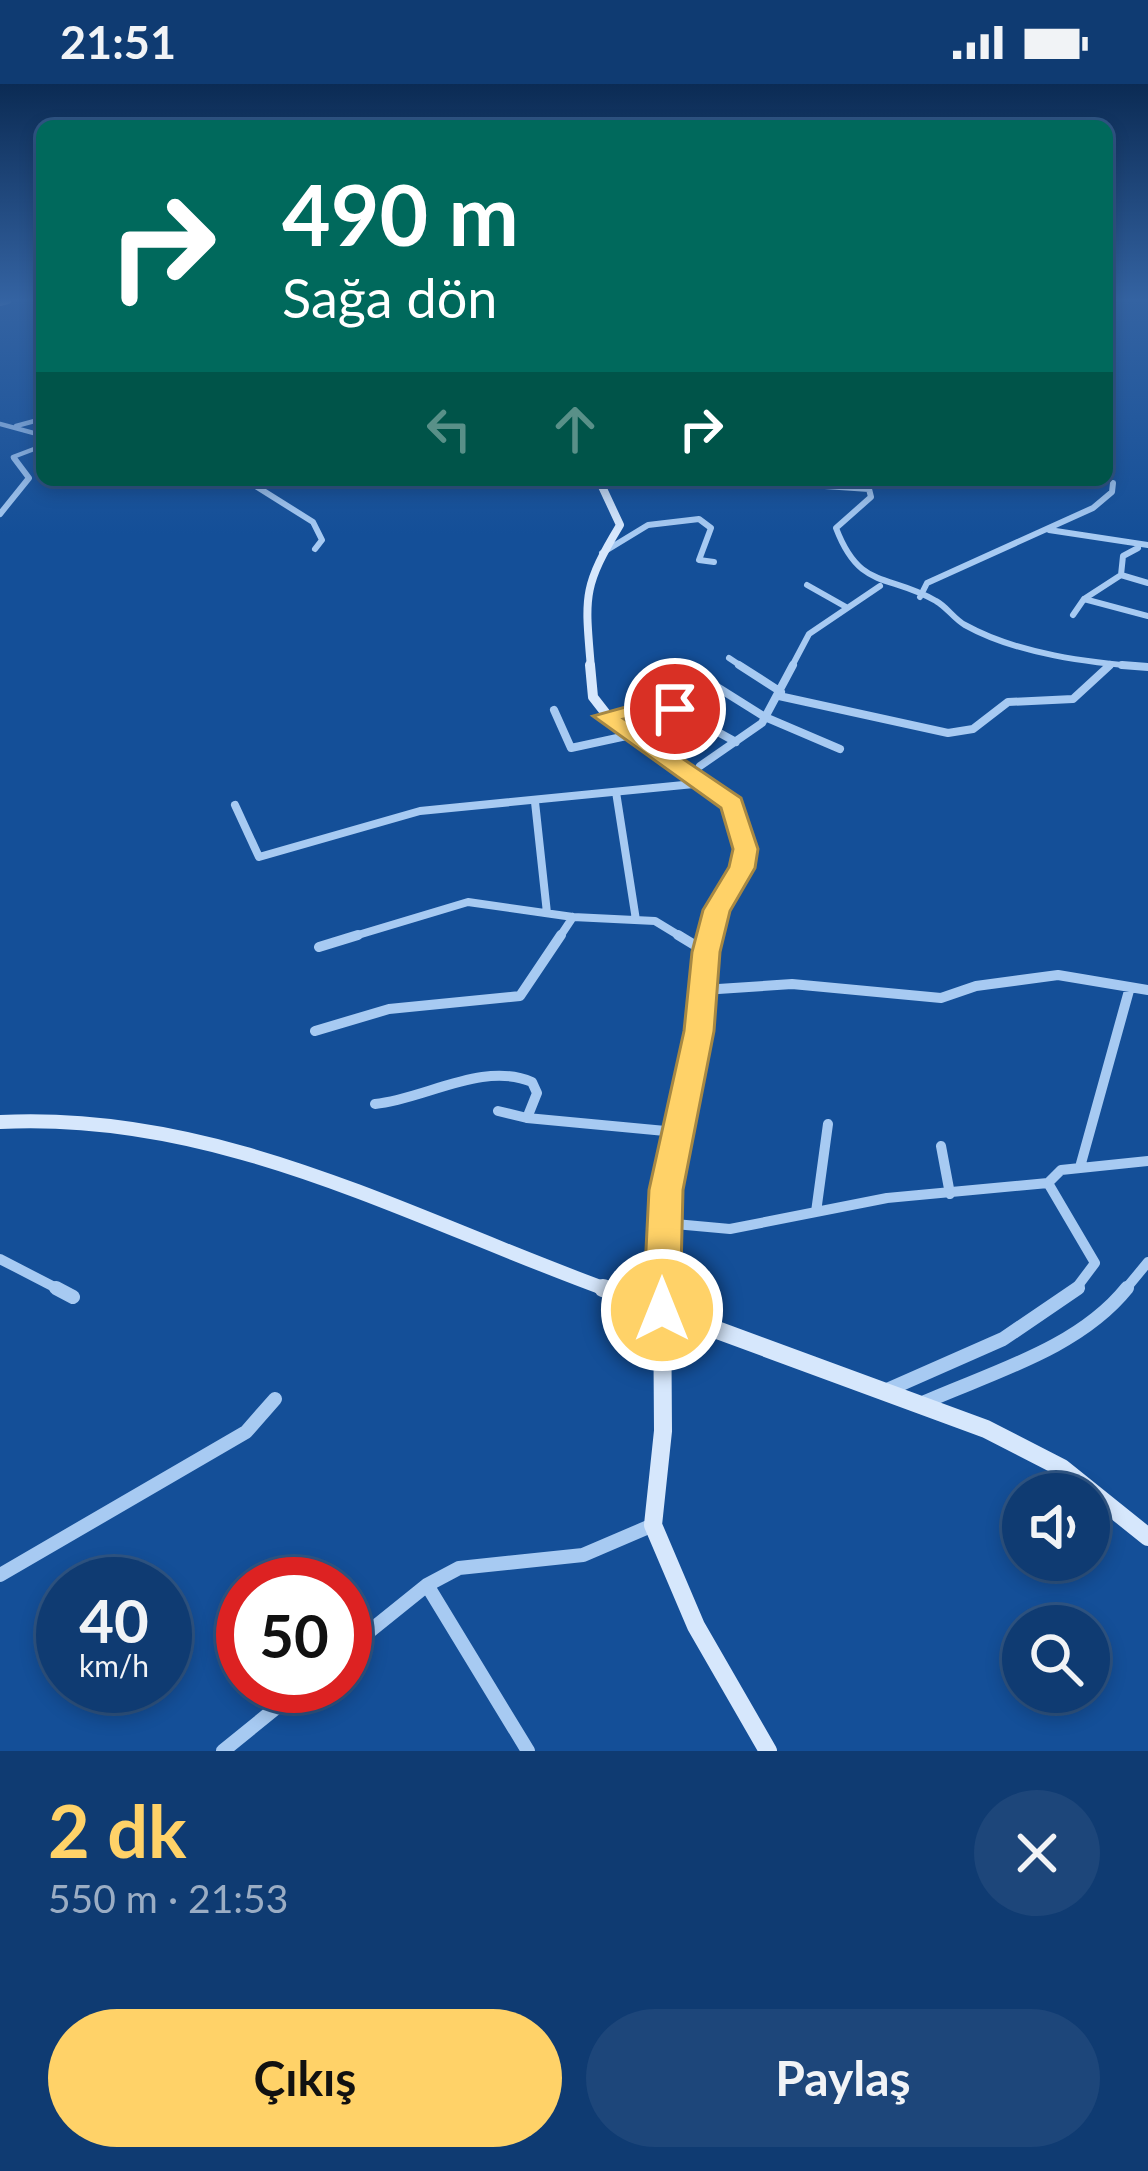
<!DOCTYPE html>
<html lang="tr">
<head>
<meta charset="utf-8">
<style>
  body { margin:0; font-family:Lato,sans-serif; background:#1d467a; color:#f1f3f6; height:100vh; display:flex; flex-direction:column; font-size:45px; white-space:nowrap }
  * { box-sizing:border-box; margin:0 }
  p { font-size:39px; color:#9badc4 }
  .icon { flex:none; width:66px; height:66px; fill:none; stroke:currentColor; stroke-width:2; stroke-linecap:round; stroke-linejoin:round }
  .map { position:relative; height:1667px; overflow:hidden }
  .drawer { display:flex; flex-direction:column; background:#0f3b72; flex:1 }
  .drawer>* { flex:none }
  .banner { position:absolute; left:36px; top:36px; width:1077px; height:366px; border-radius:18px; box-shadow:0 6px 18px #0003,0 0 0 3px #2f5584; background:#00695c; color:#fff; overflow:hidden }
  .buttons { position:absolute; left:1002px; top:1389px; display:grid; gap:24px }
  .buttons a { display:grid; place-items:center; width:108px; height:108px; border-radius:50%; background:#0f3b72; box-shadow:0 6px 18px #0003,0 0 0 3px #2f5584; font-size:60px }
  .speed { position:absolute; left:36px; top:1473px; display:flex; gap:24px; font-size:60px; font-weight:700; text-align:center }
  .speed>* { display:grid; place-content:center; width:156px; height:156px; border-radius:50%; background:#0f3b72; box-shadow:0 6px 18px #0003,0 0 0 3px #2f5584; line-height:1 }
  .speed small { font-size:30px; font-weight:400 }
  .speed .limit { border:18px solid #d22; background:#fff; color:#111 }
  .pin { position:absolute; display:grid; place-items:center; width:102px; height:102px; color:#fff; margin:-51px; border:6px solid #fff; border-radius:50%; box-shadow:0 3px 12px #0007 }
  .me { position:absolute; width:132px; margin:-66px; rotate:0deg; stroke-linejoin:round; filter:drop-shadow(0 0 9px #0008) }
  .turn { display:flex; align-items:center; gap:42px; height:252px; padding:0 48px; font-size:54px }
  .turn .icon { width:156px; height:156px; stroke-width:2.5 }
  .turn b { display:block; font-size:84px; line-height:102px }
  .lanes { display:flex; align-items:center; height:114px; padding:0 48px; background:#0003; justify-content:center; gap:60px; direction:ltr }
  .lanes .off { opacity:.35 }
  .round { display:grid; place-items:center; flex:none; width:126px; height:126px; border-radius:63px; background:#1d467a }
  .headline { display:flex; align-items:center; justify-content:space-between; height:204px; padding:0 48px }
  h1 { font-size:72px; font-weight:700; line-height:90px; color:#ffd268 }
  .cta { display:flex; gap:24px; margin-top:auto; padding:24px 48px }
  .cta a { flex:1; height:138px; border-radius:72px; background:#ffd268; color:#111; font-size:48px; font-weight:700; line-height:138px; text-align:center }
  .cta a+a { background:#1d467a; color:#f1f3f6 }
  .status { display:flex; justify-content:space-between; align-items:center; height:84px; padding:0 60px; background:#0f3b72; direction:ltr }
  .status svg { height:33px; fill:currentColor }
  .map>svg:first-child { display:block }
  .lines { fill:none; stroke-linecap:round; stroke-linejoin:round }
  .minor-far4 { stroke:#a7caf2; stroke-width:4.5 }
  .minor-far3 { stroke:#a7caf2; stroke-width:6 }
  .minor-far2 { stroke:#a7caf2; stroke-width:8 }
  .minor-far1 { stroke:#a7caf2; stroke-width:10 }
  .minor { stroke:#a7caf2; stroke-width:14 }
  .secondary-far4 { stroke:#d6e7fc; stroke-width:6 }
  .secondary-far3 { stroke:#d6e7fc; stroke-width:8 }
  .secondary-far2 { stroke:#d6e7fc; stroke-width:10 }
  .secondary-far1 { stroke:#d6e7fc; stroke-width:14 }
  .secondary { stroke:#d6e7fc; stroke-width:18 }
  .route { fill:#ffd268; stroke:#a68844; stroke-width:3 }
</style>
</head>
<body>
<div class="status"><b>21:51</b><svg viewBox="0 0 49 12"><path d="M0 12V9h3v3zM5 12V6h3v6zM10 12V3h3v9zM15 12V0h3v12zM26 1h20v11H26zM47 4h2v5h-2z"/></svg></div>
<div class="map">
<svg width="1148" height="1667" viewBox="0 0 1148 1667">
  <rect width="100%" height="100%" fill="#144f98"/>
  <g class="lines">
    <!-- minor-far4 -->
    <path class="minor-far4" d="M0,340L41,351V362
      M16,342L42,335
      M16,377L13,373L42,362"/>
    <!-- minor-far3 -->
    <path class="minor-far3" d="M246,396L313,438L322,456L315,465
      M734,396L869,405L871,413L836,444C860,507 888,489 936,517C947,523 954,535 965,541C1017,570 1090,579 1148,583
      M0,430L29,394L14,374
      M1049,446L1148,461
      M602,469L648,441L699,435L711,444L699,476L714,478
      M1121,491L1123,472L1138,464
      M1148,499L1121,491L1084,515L1148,532
      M807,501L846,523
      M920,513L927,499L1093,424L1112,408L1113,399
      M1073,531L1084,515
      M729,574L744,584
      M791,584L809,550L880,502"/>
    <!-- minor-far2 -->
    <path class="minor-far2" d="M739,581L781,608
      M1122,581L1148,583
      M709,598L765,633L840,665
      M779,612L948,649L973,645L1008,618L1073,615L1110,581
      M554,626L571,664L631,651
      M605,632L665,619L736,658
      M700,682L762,639L793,581
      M616,708L636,836
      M535,718L547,829
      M235,721L259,773L420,727L704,699
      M348,854L468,818L573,833L655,837L683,854
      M559,854L573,833"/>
    <!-- minor-far1 -->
    <path class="minor-far1" d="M678,851L706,868
      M319,863L358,851
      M703,906L792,900L941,914L976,902L1058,891L1148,906
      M315,947L389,925L520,912L561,851
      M375,1020C425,1015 483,977 532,998L537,1009L527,1034L676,1048
      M498,1027L527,1034
      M941,1062L950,1110
      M1080,1083L1130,903
      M816,1128L828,1040
      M664,1139L730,1145L887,1114L1048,1099
      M0,1175L62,1207
      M1074,1207L1095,1179L1048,1099L1061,1086L1148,1077
      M1124,1207L1148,1178"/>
    <!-- minor -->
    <path class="minor" d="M56,1204L73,1213
      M885,1307L1003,1255L1078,1204
      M925,1318C993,1288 1079,1264 1127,1204
      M0,1491L246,1348L275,1315
      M427,1501L528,1667
      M345,1567L427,1501L459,1484L583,1471L653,1441
      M223,1667L303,1602"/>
    <!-- secondary-far4 -->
    <path class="secondary-far4" d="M0,219L8,217"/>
    <!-- secondary-far3 -->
    <path class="secondary-far3" d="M591,584C585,512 582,504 620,441L599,396"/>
    <!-- secondary-far2 -->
    <path class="secondary-far2" d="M590,581L593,613L614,640L732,720C763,780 722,799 709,854"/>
    <!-- secondary-far1 -->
    <path class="secondary-far1" d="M0,1038C221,1027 409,1134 611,1207
      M662,1207C662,1118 681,1039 698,952C704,919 702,884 710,851"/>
    <!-- secondary -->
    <path class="secondary" d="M603,1204L986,1345L1062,1384L1148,1453
      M662,1204L663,1347L653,1441L696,1542L768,1667"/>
  </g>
  <!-- sky -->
  <linearGradient id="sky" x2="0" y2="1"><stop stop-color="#0b2b54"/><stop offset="0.48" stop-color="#3463a2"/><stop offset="1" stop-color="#3463a2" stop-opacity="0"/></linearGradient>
  <rect width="1148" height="450" fill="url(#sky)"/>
  <!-- route -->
  <path class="route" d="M665,612L683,620V630L662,626L624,635L741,714L758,765L755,784L730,827L720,868L714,947L683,1106L680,1226L675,1239L662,1245L649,1239L643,1226L649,1106L684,947L692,868L703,826L729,783L733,765L721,724L593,632Z"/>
</svg>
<div class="buttons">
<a><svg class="icon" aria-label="sound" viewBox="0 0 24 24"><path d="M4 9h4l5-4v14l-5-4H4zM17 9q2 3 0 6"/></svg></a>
<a><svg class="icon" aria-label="search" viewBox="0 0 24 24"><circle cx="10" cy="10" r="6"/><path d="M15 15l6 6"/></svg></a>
</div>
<div class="speed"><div>40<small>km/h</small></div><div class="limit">50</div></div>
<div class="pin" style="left:675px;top:625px;background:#d93025"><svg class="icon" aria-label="arrive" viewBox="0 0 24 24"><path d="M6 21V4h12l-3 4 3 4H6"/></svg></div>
<svg class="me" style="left:662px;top:1226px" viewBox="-20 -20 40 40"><circle r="17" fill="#ffd268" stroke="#fff" stroke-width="3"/><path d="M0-11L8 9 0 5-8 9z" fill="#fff"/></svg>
<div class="banner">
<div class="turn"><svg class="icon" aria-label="right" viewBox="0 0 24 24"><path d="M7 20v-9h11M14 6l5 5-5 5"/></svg><div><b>490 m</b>Sağa dön</div></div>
<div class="lanes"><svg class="icon off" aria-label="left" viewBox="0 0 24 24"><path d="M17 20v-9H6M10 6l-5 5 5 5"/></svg><svg class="icon off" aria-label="ahead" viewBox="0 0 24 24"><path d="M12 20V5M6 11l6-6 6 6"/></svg><svg class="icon" aria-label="right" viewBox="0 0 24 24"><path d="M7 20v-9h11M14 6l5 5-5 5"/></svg></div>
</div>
</div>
<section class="drawer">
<div class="headline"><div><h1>2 dk</h1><p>550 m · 21:53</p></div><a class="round"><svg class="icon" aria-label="close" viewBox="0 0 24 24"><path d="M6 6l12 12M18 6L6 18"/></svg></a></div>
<div class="cta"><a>Çıkış</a><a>Paylaş</a></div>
</section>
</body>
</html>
